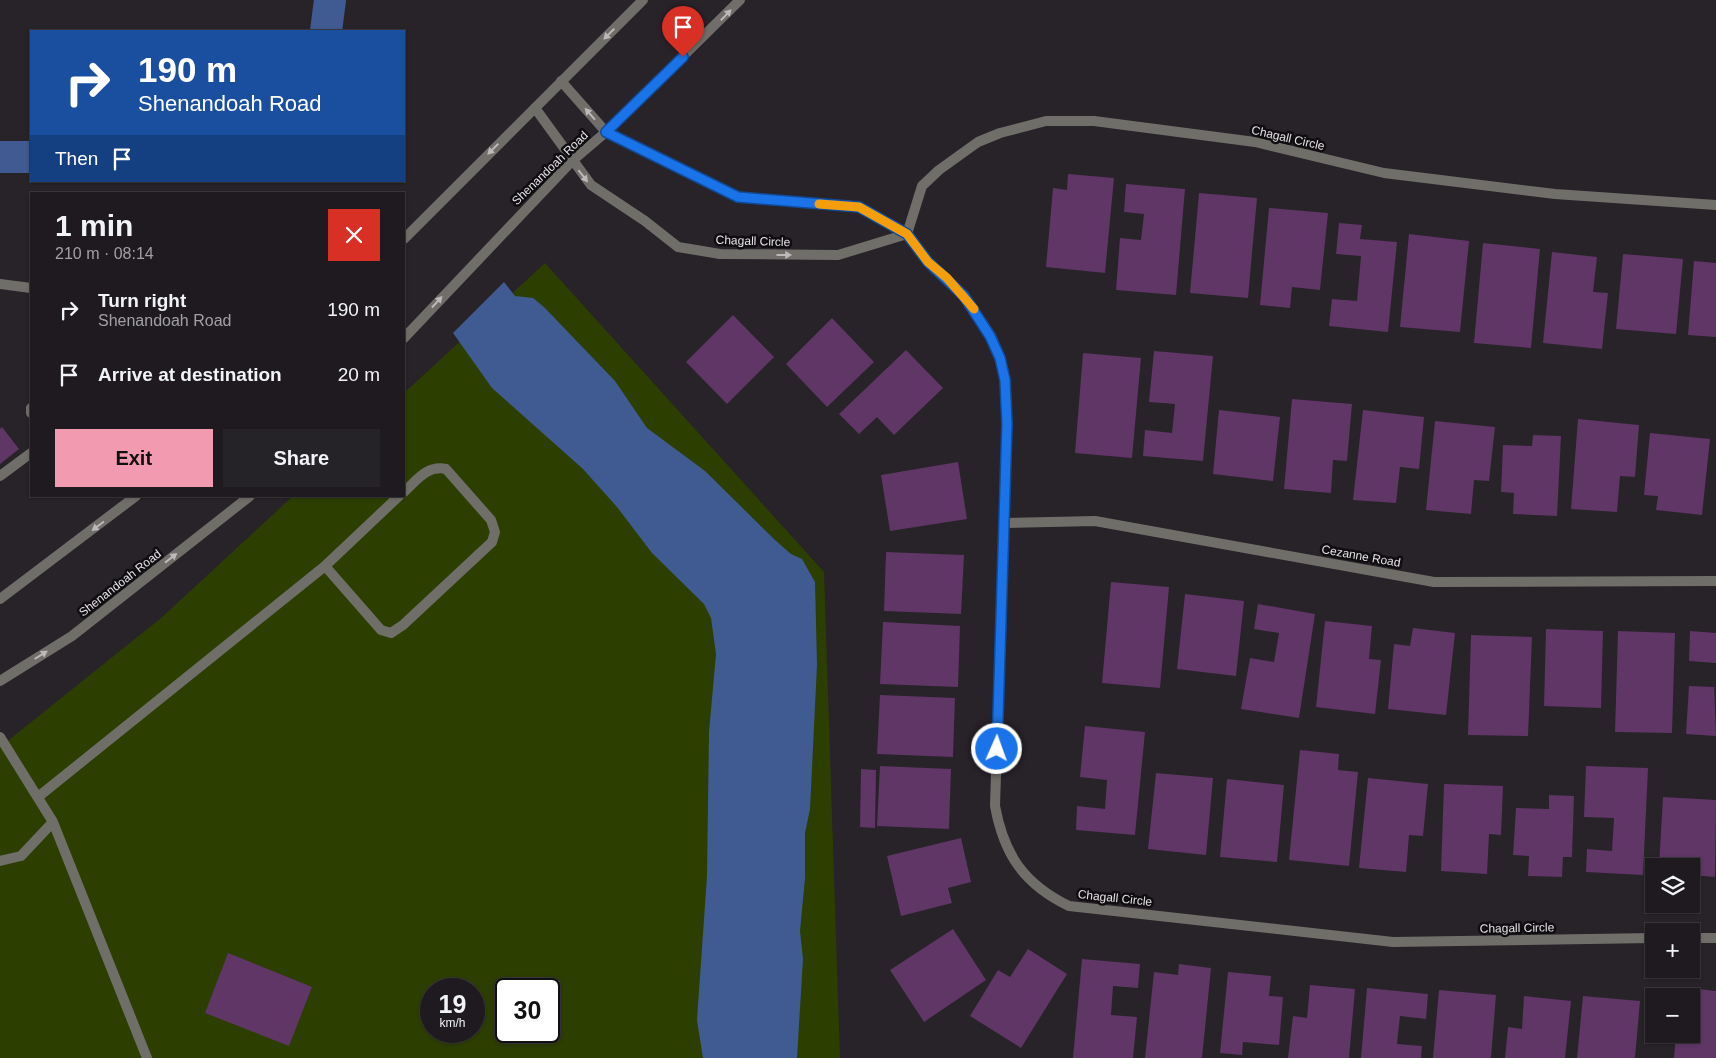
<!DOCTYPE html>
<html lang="en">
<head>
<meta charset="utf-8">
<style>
  body { margin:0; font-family:Arial,sans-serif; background:#262328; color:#f1f3f6; height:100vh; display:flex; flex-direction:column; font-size:19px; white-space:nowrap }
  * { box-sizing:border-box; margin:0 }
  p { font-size:16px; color:#a1a1a4 }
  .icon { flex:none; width:28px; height:28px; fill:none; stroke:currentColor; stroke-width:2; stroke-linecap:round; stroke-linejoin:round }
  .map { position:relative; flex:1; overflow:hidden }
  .panel { position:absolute; left:30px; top:192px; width:375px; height:305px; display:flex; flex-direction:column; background:#1e1a1f; border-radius:0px; box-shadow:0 1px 4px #0004,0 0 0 1px #3c383d }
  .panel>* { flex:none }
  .hud { position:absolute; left:30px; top:30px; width:375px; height:152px; border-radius:0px; box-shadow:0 1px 4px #0004,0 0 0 1px #3c383d; background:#1a4fa0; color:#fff; overflow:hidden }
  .controls { position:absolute; left:1645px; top:858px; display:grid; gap:10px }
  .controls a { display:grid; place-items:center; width:55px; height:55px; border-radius:0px; background:#1e1a1f; box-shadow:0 1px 4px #0004,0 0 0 1px #3c383d; font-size:25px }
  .speed { position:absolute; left:420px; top:978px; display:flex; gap:10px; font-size:25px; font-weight:700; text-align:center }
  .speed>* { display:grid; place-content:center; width:65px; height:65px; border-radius:50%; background:#1e1a1f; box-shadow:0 1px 4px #0004,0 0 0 1px #3c383d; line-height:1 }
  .speed small { font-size:12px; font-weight:400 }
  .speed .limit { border:2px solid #111; border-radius:8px; background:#fff; color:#111 }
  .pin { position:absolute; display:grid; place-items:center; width:42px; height:42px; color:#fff; margin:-51px -21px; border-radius:50% 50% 50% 0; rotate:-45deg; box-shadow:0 0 5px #0007 }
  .pin .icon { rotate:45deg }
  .me { position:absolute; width:55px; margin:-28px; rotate:2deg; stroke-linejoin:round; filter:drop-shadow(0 0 4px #0008) }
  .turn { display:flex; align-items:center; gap:18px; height:105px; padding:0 25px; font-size:22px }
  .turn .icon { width:65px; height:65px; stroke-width:2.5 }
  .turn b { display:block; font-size:35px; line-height:42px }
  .then { display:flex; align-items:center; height:48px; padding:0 25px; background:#0003; gap:10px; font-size:19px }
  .round { display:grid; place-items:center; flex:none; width:52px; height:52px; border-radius:0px; background:#262328 }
  .headline { display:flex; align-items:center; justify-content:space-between; height:85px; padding:0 25px }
  h1 { font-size:30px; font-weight:800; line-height:38px }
  .cta { display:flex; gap:10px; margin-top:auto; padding:10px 25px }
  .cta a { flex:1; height:58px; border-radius:0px; background:#f29aaf; color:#111; font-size:20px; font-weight:800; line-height:58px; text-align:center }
  .cta a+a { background:#262328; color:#f1f3f6 }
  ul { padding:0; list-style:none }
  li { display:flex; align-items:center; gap:15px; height:65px; padding:0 25px }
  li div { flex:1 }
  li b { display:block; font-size:19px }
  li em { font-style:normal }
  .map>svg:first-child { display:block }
  .green { fill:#2c3e00; fill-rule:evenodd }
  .water { fill:#405b91 }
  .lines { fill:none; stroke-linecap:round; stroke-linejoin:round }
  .canal { stroke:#405b91; stroke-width:32 }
  .building { fill:#5f3666 }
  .service { stroke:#706e69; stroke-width:10 }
  .minor { stroke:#706e69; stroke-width:10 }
  .tertiary { stroke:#706e69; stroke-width:10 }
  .oneway { fill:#bdb9bb }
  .route-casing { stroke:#114b97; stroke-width:12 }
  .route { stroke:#1a73e8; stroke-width:9 }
  .slow { stroke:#f59e0b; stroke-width:9 }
  .labels { text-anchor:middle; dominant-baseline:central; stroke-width:5; stroke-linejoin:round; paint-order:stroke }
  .street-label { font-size:12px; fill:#e6e2e7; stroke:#0f0d10 }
</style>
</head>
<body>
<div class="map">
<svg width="1716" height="1058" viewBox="0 0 1716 1058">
  <rect width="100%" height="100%" fill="#282229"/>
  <!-- green -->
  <path class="green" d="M545,263L824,572L840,1058H0V747L161,618L293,496H404V393ZM431,989H474V1031H431ZM506,989H549V1031H506Z"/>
  <!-- water -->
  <path class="water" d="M504,282L515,296L533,298L544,307L615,381L647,428L705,471L775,540L791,554L802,559L815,582L817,665L810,809L805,833V878L800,931L803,959L797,1058H703L697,1020L707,876L709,732L716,654L711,618L704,604L652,553L617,507L583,469L492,388L453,333Z"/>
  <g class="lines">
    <!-- canal -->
    <path class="canal" d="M326,31L330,0
      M0,157H31"/>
  </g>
  <!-- building -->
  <path class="building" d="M1068,174L1114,178L1105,273L1046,267L1053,188L1067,190Z
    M1126,184L1185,189L1176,295L1116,290L1120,238L1141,240L1144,214L1124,212Z
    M1199,193L1257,198L1248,298L1190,293Z
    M1269,208L1328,213L1320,290L1292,287L1290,308L1260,305Z
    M1339,223L1362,225L1360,239L1397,242L1388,332L1329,326L1332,299L1357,301L1361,256L1336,254Z
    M1409,234L1469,241L1460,332L1400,327Z
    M1483,243L1540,249L1531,348L1474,343Z
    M1552,252L1597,257L1593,292L1608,293L1602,349L1543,343Z
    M1623,254L1683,259L1676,334L1616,329Z
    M1694,261L1716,263V337L1688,335Z
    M733,315L774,357L727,404L686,362Z
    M832,318L874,362L827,407L786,364Z
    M906,350L943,388L894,435L877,417L859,434L839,414Z
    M1154,351L1213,356L1203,461L1143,456L1145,430L1172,433L1175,404L1149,402Z
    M1083,353L1141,358L1132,458L1075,453Z
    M1292,399L1352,404L1347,461L1333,460L1331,493L1284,489Z
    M1219,410L1280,417L1273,481L1213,474Z
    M1363,410L1424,417L1419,469L1400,467L1396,503L1353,500Z
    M1578,419L1639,425L1635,477L1620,476L1617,512L1571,509Z
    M1435,421L1495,427L1489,481L1474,480L1471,514L1426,510Z
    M2,427L19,449L0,464V429Z
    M1650,433L1710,439L1702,515L1656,510L1658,496L1644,495Z
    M1533,435L1561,436L1557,516L1513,514L1514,493L1501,492L1503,445L1532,446Z
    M958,462L967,519L890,531L881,475Z
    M886,552L964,555L961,614L884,611Z
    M1111,582L1169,587L1160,688L1102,683Z
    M1185,594L1244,601L1236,676L1177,669Z
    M1258,604L1315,614L1299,718L1241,709L1250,658L1274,662L1279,633L1254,629Z
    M1325,621L1372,626L1369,659L1381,660L1375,714L1316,707Z
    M883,622L960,626L958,687L880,684Z
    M1413,628L1455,633L1446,715L1388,709L1394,644L1410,646Z
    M1546,629L1603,631L1601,708L1544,706Z
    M1618,631L1675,633L1672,733L1615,732Z
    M1690,631L1716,633V663L1689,661Z
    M1471,635L1532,637L1528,736L1468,735Z
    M1714,682L1716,736L1686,734L1689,686L1714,687Z
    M880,695L955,698L953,757L877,754Z
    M1085,726L1145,732L1135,835L1076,830L1077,806L1105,809L1107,780L1080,777Z
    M1300,750L1339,754L1338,770L1358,772L1349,866L1289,860Z
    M880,766L951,769L949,829L877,826Z
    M1586,766L1648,768L1643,875L1586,872L1587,849L1612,851L1614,818L1584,817Z
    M861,769L876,770L875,828L860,827Z
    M1156,773L1213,778L1206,855L1148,849Z
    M1368,778L1428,784L1423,836L1409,835L1406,872L1359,868Z
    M1227,779L1284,785L1277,862L1220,857Z
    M1444,784L1503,786L1501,835L1489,834L1487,874L1441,871Z
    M1549,795L1574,796L1572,857H1563L1562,877L1528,876L1529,856L1513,855L1516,808L1549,809Z
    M1663,797L1716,800L1715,877L1691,875V866H1659Z
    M961,838L971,882L948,888L952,903L901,916L887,856Z
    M953,929L986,980L924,1022L890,970Z
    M1028,949L1067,974L1021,1048L970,1016L998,970L1010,977Z
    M228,953L312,987L289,1046L205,1013Z
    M1082,959L1140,964L1138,988L1113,986L1111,1015L1137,1017L1133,1058H1073Z
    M1179,964L1211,968L1202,1058H1145L1154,972L1178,975Z
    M1228,972L1271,976L1269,996L1283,997L1279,1045L1243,1042L1242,1055L1220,1053Z
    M1310,985L1355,989L1349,1058H1288L1293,1016L1307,1018Z
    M1680,987L1716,991V1058H1674L1676,1034H1691V996H1679Z
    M1367,988L1428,994L1426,1019L1400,1016L1397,1044L1422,1046L1421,1058H1361Z
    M1439,990L1496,995L1491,1058H1433Z
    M1524,996L1571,1001L1565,1058H1505L1508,1027L1522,1029Z
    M1583,996L1640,1001L1635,1058H1577Z"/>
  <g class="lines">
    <!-- service -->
    <path class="service" d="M0,284L31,288
      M31,408V413
      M0,476L31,453
      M325,566L381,630L391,633L403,625L492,542L495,532L491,520L446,469C427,465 417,480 404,492
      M0,737L53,822L147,1058
      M38,797L325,566L399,496
      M0,861L21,856L53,822"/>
    <!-- minor -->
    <path class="minor" d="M561,81L606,132L738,197L859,207L907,234L928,262L964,296L991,336L1000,358L1005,380L1007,425L995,806C1004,855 1024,884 1069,906L1393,942L1654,938
      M535,108L591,185L645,221L678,247L720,254L838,255L907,234
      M907,234L922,186L939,170L978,142L1000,133L1046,121H1094L1255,142L1384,173L1555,194L1716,205
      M1004,523L1095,521L1434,582L1716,581
      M1691,938H1716"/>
    <!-- tertiary -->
    <path class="tertiary" d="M404,239L643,0
      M404,338L572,161L606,132L740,0
      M0,599L136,496
      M0,681L72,636L250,496"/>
  </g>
  <!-- one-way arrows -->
  <defs><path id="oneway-solid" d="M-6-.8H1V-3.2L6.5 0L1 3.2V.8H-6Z" transform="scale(1.25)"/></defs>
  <g class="oneway">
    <use href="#oneway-solid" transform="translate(726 15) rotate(-46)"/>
    <use href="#oneway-solid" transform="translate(609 34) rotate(135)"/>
    <use href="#oneway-solid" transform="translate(590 114) rotate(-131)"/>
    <use href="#oneway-solid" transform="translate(493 149) rotate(135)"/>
    <use href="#oneway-solid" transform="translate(583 176) rotate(52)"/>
    <use href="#oneway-solid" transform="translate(784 255)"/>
    <use href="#oneway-solid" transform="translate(437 302) rotate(-47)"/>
    <use href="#oneway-solid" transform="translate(98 526) rotate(143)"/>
    <use href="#oneway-solid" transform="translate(171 558) rotate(-38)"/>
    <use href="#oneway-solid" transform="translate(41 655) rotate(-32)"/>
  </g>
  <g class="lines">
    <!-- route casing -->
    <g class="route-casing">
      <path id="route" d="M683,57L606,132L738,197L859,207L907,234L928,262L964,296L990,336L1000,358L1005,380L1007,424L997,749"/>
    </g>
    <!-- route -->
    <use href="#route" class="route"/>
    <!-- slow -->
    <path class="slow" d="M819,204L859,207L907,234L928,262L947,278L974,309"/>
  </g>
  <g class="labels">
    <!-- street labels -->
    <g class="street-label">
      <text transform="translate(1288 138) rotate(13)">Chagall Circle</text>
      <text transform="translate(550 168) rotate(-44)">Shenandoah Road</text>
      <text transform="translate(753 241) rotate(2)">Chagall Circle</text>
      <text transform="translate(1361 556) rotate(10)">Cezanne Road</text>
      <text transform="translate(120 583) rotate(-38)">Shenandoah Road</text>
      <text transform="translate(1115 898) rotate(6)">Chagall Circle</text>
      <text transform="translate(1517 928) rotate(-1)">Chagall Circle</text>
    </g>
  </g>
</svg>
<div class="controls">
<a><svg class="icon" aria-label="layers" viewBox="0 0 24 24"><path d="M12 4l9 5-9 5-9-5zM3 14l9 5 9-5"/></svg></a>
<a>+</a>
<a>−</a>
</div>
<div class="speed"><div>19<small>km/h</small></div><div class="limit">30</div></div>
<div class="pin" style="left:683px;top:57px;background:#d93025"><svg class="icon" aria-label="arrive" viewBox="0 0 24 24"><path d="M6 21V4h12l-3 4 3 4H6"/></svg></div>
<svg class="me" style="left:997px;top:749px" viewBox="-20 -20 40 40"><circle r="17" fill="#1a73e8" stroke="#fff" stroke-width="3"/><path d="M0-11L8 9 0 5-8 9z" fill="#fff"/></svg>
<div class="hud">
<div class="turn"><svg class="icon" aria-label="right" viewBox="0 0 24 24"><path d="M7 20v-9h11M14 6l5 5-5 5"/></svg><div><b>190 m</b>Shenandoah Road</div></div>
<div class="then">Then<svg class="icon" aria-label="arrive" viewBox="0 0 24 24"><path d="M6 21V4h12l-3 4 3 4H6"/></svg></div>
</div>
<section class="panel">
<div class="headline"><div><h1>1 min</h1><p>210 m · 08:14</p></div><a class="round" style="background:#d93025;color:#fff"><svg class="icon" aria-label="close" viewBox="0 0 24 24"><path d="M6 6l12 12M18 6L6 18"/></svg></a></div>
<ul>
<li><svg class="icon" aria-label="right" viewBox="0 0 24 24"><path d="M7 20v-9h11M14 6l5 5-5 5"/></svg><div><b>Turn right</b><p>Shenandoah Road</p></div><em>190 m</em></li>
<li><svg class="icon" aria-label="arrive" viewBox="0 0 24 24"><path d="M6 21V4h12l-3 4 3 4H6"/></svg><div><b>Arrive at destination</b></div><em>20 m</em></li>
</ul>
<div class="cta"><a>Exit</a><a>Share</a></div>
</section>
</div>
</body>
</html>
